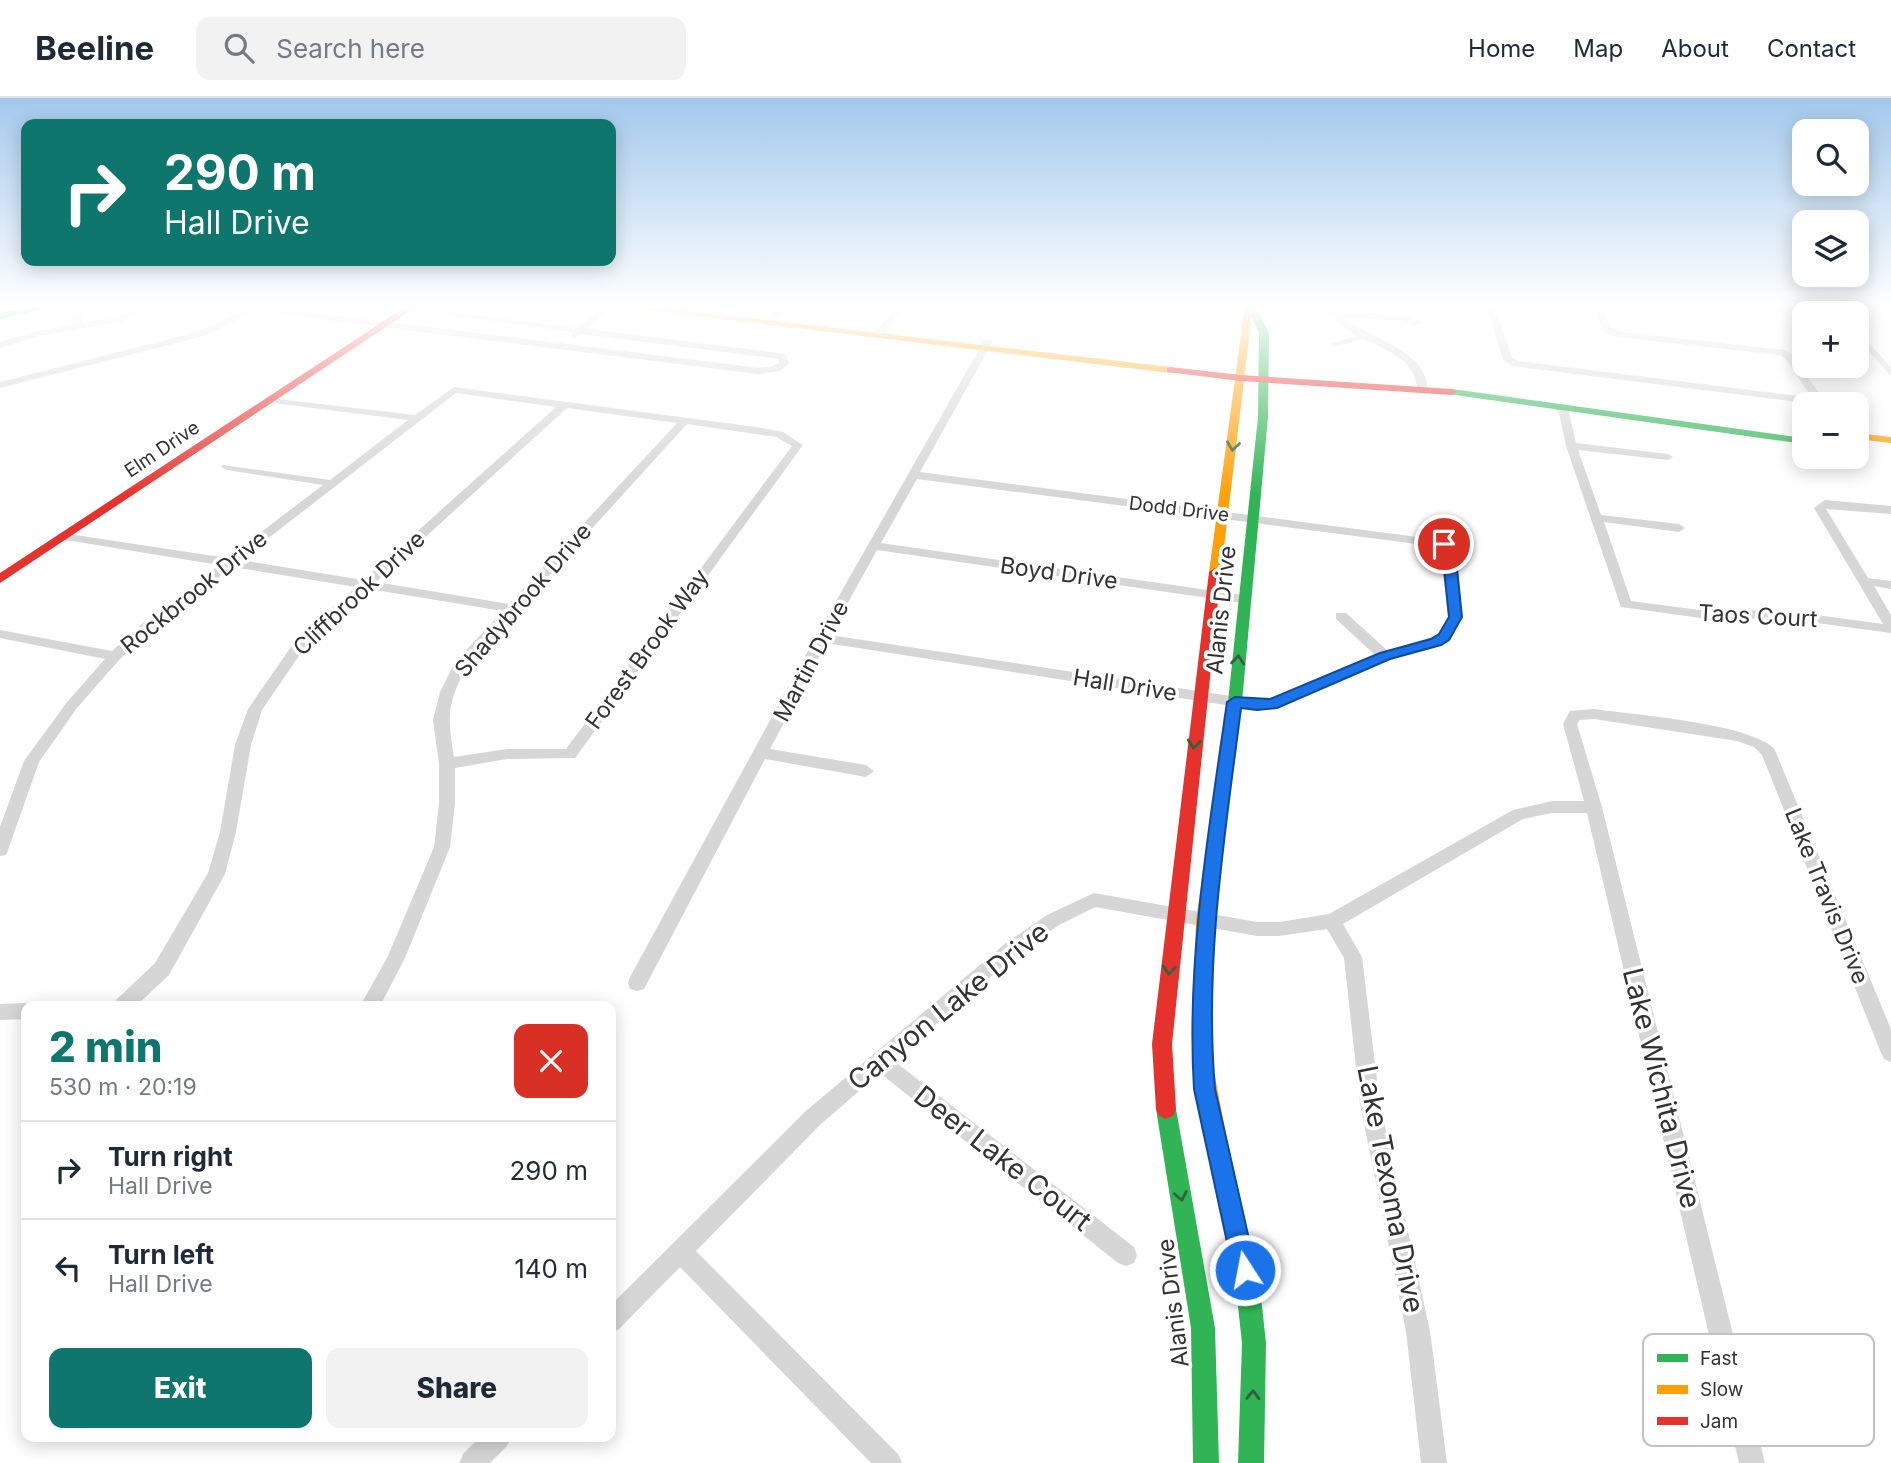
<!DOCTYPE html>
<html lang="en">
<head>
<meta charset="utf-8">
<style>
  body { margin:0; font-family:Inter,sans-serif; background:#f2f2f3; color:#1f2937; height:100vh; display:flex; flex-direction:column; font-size:26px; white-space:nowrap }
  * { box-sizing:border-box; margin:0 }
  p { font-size:23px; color:#747a83 }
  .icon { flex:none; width:38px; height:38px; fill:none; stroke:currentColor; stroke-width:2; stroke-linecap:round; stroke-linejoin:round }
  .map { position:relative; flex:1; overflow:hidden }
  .drawer { position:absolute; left:21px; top:903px; width:595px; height:441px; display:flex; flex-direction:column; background:#fff; border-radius:14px; box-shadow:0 4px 18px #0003 }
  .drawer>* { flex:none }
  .hud { position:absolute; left:21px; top:21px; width:595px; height:147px; border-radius:14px; box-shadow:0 4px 18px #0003; background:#0f766e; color:#fff; overflow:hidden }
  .fabs { position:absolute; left:1792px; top:21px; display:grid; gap:14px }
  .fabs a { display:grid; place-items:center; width:77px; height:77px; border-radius:14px; background:#fff; box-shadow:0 4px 18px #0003; font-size:35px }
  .pin { position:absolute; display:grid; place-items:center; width:60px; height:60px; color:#fff; margin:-30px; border:4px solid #fff; border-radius:50%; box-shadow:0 2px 7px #0007 }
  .me { position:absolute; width:77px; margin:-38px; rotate:349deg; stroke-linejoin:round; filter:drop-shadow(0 0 5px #0008) }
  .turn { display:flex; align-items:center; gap:24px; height:147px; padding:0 28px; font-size:32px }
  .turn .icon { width:91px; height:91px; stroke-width:2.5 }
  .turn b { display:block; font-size:49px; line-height:60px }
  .round { display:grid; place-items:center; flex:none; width:74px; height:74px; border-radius:14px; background:#f2f2f3 }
  .head { display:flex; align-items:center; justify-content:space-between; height:119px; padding:0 28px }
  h1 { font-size:42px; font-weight:800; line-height:52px; color:#0f766e }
  .button { display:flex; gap:14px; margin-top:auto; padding:14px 28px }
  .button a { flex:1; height:80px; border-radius:14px; background:#0f766e; color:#fff; font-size:28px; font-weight:800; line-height:80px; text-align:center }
  .button a+a { background:#f2f2f3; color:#1f2937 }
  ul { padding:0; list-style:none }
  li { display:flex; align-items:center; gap:21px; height:98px; padding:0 28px; border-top:2px solid #e0e1e3 }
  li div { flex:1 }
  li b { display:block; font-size:26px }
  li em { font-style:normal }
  header { display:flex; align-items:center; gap:42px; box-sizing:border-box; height:98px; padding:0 35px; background:#fff; border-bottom:2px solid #e0e1e3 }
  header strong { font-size:33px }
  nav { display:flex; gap:38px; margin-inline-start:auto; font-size:24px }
  .search { width:490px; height:63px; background:#f2f2f3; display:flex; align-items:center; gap:18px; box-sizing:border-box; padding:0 24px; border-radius:14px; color:#747a83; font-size:26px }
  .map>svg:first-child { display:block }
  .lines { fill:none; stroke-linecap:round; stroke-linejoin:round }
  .street { fill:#d6d6d6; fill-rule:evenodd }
  .fast { fill:#30b455; fill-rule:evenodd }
  .slow { fill:#ff9f0a; fill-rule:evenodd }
  .jam { fill:#e5322d; fill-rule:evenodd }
  .oneway { stroke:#31603e }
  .route { fill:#1a73e8; stroke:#114b97; stroke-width:2 }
  .labels { text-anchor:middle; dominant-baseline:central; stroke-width:7; stroke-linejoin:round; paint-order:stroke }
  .far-street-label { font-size:19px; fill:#323232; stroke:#fff }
  .street-label { font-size:23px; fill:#323232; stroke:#fff }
  .near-street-label { font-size:28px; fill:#323232; stroke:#fff }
  .key { fill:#fff; stroke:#c2c2c2; stroke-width:2 }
  .key-label { font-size:19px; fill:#323232 }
</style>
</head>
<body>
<header>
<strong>Beeline</strong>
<div class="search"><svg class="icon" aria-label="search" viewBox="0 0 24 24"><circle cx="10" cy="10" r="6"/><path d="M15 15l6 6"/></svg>Search here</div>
<nav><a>Home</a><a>Map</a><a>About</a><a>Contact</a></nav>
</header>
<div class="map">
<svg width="1891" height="1365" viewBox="0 0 1891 1365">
  <rect width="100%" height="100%" fill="#fff"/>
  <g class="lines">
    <!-- street -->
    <path class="street" d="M70,207H78L82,225L117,219L146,207H158L123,223L38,238L0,250V244L38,233L73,227Z
      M252,207L759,270L771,269L779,265V261L773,260L581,236L575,239L572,238V234L373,207H402L577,230L604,207H614L587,231L773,254L786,257L789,265L780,273L759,276L255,213L204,238L0,290V284L198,234Z
      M779,207H788L771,228H765V224Z
      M896,207H905L886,234H880L878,232Z
      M1325,207H1334L1338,214L1404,217L1419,223L1421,225L1416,228L1403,223L1342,219C1367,239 1431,254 1427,293H1419L1413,275L1405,264L1392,255L1364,241L1332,249V245L1356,238L1330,218Z
      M1486,207H1495L1512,260L1518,263L1806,299L1811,298L1785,260L1780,257L1617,239L1605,234L1592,207H1601L1612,230L1622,234L1785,252L1791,256L1822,299L1806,305L1513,268L1503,262Z
      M1717,207H1751L1747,210Z
      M1829,207H1838L1843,215H1835Z
      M1857,232L1891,269V278L1857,240Z
      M985,241L993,243L920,374L1448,443L1454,451L1462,519L1450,542L1441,547L1390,561L1277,609L1257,612L826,545L770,651L866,667L874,673L866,679L765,661L644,891L637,893L630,891L628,885L630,879L815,540ZM917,381L1440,449L1448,519L1440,536L1388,553L1346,515H1336V521L1375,557L1270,601L1257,602L830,537L877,452L1243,505L1250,501L1243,497L881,445Z
      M454,289L756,329L783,334L803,347L575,660L507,661L455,670V705L450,749L405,860L380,908H360L388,858L434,749L439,705V666L433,622L440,594L455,564L503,513L369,491L305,549L262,612L251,647L236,734L225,776L169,877L136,908H114L116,902L155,865L208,775L220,734L235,647L248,611L295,543L356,489L232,469L155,529L120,561L77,610L39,664L8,752L6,757L0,758V729L24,663L67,604L105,561L0,540V532L112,553L145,523L219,467L66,442L62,441V435L227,460L323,387L227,372L221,369L223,367L330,382L408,322L273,305L268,302L269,300L415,317ZM456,295L556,309L363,482L240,462ZM567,310L677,325L509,506L376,484ZM687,326L776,339L792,348L566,651H507L454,659C447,617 447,608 466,569Z
      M1553,307H1561L1569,314L1576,345L1668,356L1673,359L1668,362L1578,352L1601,417L1679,426L1685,430L1679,434L1604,424L1631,503L1722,515L1772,511L1883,526L1814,410L1825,402L1891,408V416L1826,411L1868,480L1891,483V491L1874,488L1891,517V535L1772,519L1722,523L1621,509L1566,348L1559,315L1552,309Z
      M1594,611C1636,617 1746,625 1774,650L1891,931V964L1884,961L1881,955L1762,657L1754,649L1737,643L1594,621L1580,622L1577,626L1602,709L1765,1365H1739L1587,715H1552L1523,721L1343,826L1362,859L1380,1006L1430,1233L1447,1365H1421L1406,1233L1360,1006L1344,860L1327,831L1279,838H1257L1095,809L1059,827L1018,855L894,963L1134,1149L1137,1157L1134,1165L1126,1168L1118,1165L880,975L821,1026L696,1153L898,1356L902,1365H871L680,1169L619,1231L611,1235V1207L807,1012L1006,845L1047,817L1094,795L1257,824H1279L1329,816L1513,712L1552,703H1584L1563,626L1570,613Z
      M26,905L33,908H26V921L0,922V906Z
      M480,1339H511L507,1348L490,1365H459L463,1356Z"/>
    <!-- fast -->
    <path class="fast" d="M42,207H63L0,221V215Z
      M1246,207H1255L1269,235L1268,319L1242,604L1228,713L1226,717H1214L1212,713L1228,604L1258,319L1259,235Z
      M1452,291L1804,340V346L1448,296V292Z
      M1166,1001L1173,1004L1176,1011L1215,1230L1219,1365H1193L1191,1230L1156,1011L1159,1004Z
      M1216,1031L1223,1034L1227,1041L1260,1190L1266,1245L1264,1365H1238L1242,1245L1236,1190L1205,1041L1209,1034Z"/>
    <!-- slow -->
    <path class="slow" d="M607,207H638L1170,269L1175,272L1170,275Z
      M1245,207H1253L1221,474L1215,478L1209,474Z
      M1857,335L1891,339V345L1857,341Z
      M1220,707L1226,709L1228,713L1214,822L1212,963L1227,1041L1223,1048L1216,1051L1209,1048L1205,1041L1192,963L1196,822L1212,713L1214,709Z"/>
    <!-- jam -->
    <path class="jam" d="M408,207H419L0,485V475Z
      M1170,269L1241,277L1452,291L1457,294L1452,297L1241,283L1167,274V270Z
      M1215,470L1221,474L1172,946L1176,1011L1173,1018L1166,1021L1159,1018L1156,1011L1152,946L1209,474Z"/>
  </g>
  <!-- one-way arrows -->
  <defs><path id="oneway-chevron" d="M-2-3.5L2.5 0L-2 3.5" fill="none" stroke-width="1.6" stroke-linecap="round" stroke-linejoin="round" transform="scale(1.75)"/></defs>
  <g class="oneway">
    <use href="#oneway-chevron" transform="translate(1233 348) rotate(98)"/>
    <use href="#oneway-chevron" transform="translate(1238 562) rotate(-85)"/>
    <use href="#oneway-chevron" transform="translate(1194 646) rotate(96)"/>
    <use href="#oneway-chevron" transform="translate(1169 872) rotate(96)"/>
    <use href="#oneway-chevron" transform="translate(1181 1098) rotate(79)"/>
    <use href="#oneway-chevron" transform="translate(1253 1297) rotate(-89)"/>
  </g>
  <!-- sky -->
  <linearGradient id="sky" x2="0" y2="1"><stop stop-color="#a3c8ec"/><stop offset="0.52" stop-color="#fff"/><stop offset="1" stop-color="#fff" stop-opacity="0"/></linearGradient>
  <rect width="1891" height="399" fill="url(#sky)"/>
  <!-- route -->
  <path class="route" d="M1444,442L1455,451L1462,519L1449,542L1441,547L1390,561L1277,610L1257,612L1241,610C1225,736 1204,863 1215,991L1256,1172L1253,1180L1245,1183L1236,1180L1233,1172L1194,991C1186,861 1209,732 1227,604L1235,599L1270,601L1380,555L1431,541L1439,536L1449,519L1442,452L1437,446Z"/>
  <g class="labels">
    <!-- far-street labels -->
    <g class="far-street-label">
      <text transform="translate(162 351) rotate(-34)">Elm Drive</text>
      <text transform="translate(1179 411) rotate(7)">Dodd Drive</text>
    </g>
    <!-- street labels -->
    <g class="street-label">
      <text transform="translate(1059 475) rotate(8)">Boyd Drive</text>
      <text transform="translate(194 494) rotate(-39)">Rockbrook Drive</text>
      <text transform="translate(359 495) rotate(-43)">Cliffbrook Drive</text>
      <text transform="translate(523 502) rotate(-49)">Shadybrook Drive</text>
      <text transform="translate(1221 512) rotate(-84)">Alanis Drive</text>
      <text transform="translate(1758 518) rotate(3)">Taos Court</text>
      <text transform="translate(647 551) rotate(-54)">Forest Brook Way</text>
      <text transform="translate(811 563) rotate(-62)">Martin Drive</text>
      <text transform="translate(1125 587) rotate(9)">Hall Drive</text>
      <text transform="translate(1827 798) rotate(68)">Lake Travis Drive</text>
      <text transform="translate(1173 1205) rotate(-97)">Alanis Drive</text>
    </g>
    <!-- near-street labels -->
    <g class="near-street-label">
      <text transform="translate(948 908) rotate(-39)">Canyon Lake Drive</text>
      <text transform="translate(1662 990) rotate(76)">Lake Wichita Drive</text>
      <text transform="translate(1003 1060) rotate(38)">Deer Lake Court</text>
      <text transform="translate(1391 1091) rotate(79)">Lake Texoma Drive</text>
    </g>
  </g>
  <!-- legend -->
  <rect x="1643" y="1236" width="231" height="112" rx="10" class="key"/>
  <rect x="1657" y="1256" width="31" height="8" fill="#30b455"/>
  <rect x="1657" y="1287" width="31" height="9" fill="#ff9f0a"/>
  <rect x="1657" y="1319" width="31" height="8" fill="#e5322d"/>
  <g class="key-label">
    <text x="1700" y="1267">Fast</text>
    <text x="1700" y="1298">Slow</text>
    <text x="1700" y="1330">Jam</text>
  </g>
</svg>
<div class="fabs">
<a><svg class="icon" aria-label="search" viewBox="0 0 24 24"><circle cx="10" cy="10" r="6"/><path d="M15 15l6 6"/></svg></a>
<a><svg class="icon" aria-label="layers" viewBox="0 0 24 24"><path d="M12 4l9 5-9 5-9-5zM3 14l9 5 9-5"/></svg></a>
<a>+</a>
<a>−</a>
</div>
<div class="pin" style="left:1444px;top:446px;background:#d93025"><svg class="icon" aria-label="arrive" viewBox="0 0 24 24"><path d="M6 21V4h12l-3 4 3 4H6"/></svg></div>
<svg class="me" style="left:1245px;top:1172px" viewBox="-20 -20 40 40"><circle r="17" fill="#1a73e8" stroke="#fff" stroke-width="3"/><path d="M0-11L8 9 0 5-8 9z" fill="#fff"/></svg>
<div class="hud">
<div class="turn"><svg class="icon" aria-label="right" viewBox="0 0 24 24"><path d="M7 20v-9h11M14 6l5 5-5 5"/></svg><div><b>290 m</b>Hall Drive</div></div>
</div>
<section class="drawer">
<div class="head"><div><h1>2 min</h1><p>530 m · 20:19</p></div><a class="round" style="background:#d93025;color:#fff"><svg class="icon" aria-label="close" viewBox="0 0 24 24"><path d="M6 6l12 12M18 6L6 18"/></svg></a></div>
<ul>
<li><svg class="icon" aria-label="right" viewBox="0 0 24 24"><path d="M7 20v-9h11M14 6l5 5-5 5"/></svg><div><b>Turn right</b><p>Hall Drive</p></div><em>290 m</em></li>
<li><svg class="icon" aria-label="left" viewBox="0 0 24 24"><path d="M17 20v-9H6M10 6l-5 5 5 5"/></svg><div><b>Turn left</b><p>Hall Drive</p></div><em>140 m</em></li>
</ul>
<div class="button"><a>Exit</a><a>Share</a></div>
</section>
</div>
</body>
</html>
